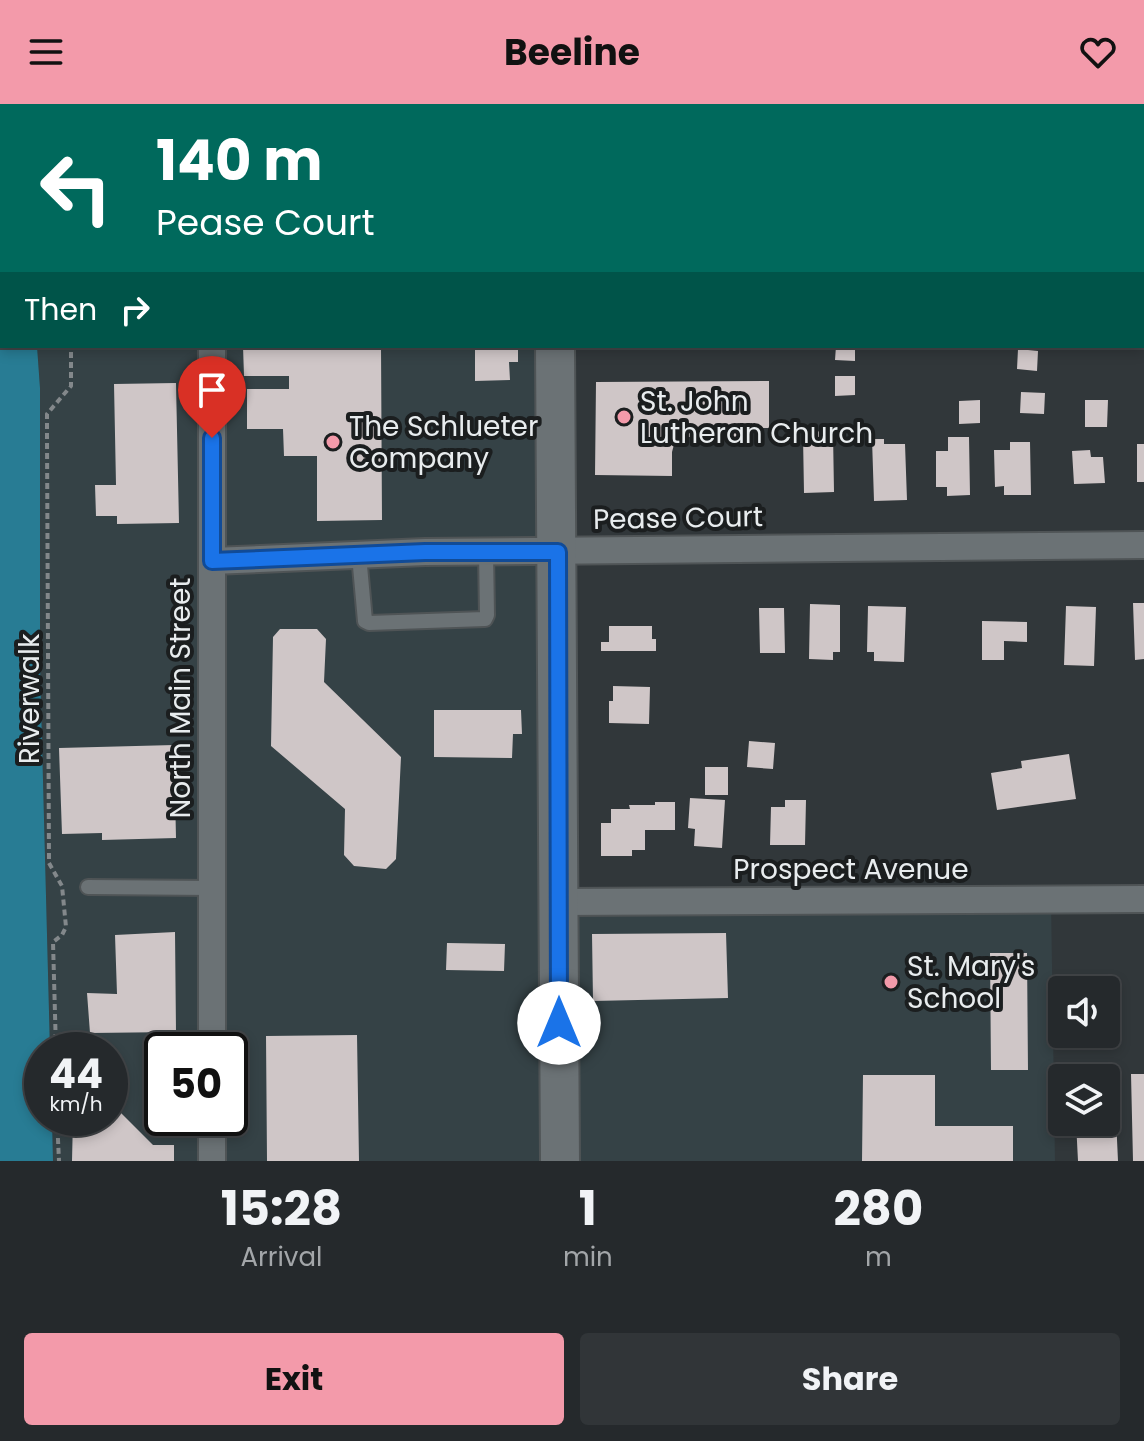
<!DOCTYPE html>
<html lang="en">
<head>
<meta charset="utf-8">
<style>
  body { margin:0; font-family:Poppins,sans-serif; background:#313538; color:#f1f3f6; height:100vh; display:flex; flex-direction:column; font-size:30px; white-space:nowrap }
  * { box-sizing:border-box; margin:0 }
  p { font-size:26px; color:#a3a6a9 }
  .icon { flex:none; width:44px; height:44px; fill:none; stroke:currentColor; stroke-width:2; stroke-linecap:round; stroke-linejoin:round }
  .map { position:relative; height:1057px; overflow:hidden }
  .details { display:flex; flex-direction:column; background:#25292c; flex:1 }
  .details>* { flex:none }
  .guide { position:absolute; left:0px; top:0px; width:1144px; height:244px; box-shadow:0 4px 12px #0003,0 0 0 2px #424548; background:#00695c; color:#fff; overflow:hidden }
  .controls { position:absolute; left:1048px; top:872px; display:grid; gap:16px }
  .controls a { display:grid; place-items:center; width:72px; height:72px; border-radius:8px; background:#25292c; box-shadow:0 4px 12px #0003,0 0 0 2px #424548; font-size:40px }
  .speed { position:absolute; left:24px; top:928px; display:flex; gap:16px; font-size:40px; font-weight:700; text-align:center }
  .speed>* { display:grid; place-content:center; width:104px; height:104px; border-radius:50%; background:#25292c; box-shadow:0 4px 12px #0003,0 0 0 2px #424548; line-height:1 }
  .speed small { font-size:20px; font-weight:400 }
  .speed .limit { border:4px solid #111; border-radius:12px; background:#fff; color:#111 }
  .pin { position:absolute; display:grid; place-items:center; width:68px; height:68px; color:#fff; margin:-82px -34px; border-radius:50% 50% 50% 0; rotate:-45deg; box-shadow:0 0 8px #0007 }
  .pin .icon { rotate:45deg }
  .me { position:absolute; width:88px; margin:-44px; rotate:0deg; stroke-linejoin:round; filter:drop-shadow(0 0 6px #0008) }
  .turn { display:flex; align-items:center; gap:28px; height:168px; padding:0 24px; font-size:36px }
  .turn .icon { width:104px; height:104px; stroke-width:2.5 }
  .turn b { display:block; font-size:56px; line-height:68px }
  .then { display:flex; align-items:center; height:76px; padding:0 24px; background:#0003; gap:16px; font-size:30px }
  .eta { display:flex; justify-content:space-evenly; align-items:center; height:136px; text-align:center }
  .eta b { font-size:48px; font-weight:700; line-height:56px }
  .cta { display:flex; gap:16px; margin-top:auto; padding:16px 24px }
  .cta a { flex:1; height:92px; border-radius:8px; background:#f39aaa; color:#111; font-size:32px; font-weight:700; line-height:92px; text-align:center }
  .cta a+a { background:#313538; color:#f1f3f6 }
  header { display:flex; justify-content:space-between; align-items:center; height:104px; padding:0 24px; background:#f39aaa; color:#111; font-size:36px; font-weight:700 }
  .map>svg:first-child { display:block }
  .built { fill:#354246; fill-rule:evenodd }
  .water { fill:#287c94 }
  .building { fill:#cfc6c7 }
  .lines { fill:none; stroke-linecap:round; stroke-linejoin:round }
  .lane-casing { stroke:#4f5456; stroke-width:18 }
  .street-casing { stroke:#4f5456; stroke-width:30 }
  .secondary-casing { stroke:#4f5456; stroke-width:42 }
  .primary-casing { stroke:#4f5456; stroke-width:46 }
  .path { stroke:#83888b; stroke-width:4; stroke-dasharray:6 4; stroke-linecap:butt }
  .lane { stroke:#6b7275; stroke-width:14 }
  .street { stroke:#6b7275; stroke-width:26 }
  .secondary { stroke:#6b7275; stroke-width:38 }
  .primary { stroke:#3f8698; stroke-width:42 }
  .route-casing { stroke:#114b97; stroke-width:20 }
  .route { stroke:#1a73e8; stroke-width:14 }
  .poi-dot { fill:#f39aaa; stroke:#1b1e1f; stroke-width:3 }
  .labels { text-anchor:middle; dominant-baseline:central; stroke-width:8; stroke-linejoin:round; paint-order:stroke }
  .poi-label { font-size:28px; fill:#e8ecee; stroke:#1b1e1f; text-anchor:start }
  .street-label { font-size:28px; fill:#e8ecee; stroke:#1b1e1f }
</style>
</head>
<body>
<header><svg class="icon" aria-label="menu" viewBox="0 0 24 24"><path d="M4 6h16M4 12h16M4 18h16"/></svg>Beeline<svg class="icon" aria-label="heart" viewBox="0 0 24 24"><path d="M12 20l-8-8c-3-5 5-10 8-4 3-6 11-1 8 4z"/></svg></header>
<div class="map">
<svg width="1144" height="1057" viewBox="0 0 1144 1057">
  <rect width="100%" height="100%" fill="#31373a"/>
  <!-- built -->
  <path class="built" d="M212,0H734L733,2Z
    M37,242H555L558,798L1051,795L1055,1057H53L52,1014H110V946H50L40,560V284ZM162,946H230V1014H162Z"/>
  <!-- water -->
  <path class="water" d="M0,0L58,2H2V242H37L40,284V560L50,946H42V1014H52L53,1057H0Z"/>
  <!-- building -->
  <path class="building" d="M243,242H381L382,416L317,417V352H284L283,325H247V285H289V272H244Z
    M475,242H518V258H509L510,276L475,277Z
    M836,242H855V257L835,256Z
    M1018,245L1038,247L1037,267L1017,265Z
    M835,272H855V291L835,292Z
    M769,277V324H742V333H676L672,348V372L595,371L596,278Z
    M176,279L179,419L117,420V412H96L95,381H116L114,280Z
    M1021,288L1045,289L1044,310L1020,309Z
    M980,296V319L959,320V297Z
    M1085,296H1108L1107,323H1085Z
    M822,327L833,329L834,388L804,389L803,332H814V328Z
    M948,333H969L970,391L947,392V383H936V347H948Z
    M872,335H884V340H905L907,396L874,397Z
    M1010,338H1030L1031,391H1004V382L995,383L994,346H1010Z
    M1137,340H1144V378H1137Z
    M1090,346L1091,353H1103L1105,379L1074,380L1072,347Z
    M1133,499H1144V555L1135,556Z
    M810,500L840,501V548H833V556L809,555Z
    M868,502L906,503L904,558L874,557V548H867Z
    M1066,502L1096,503L1094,562L1064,561Z
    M759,504H784L785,549H760Z
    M982,517L1027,518V538L1004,537V556H982Z
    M609,522H652V535H656V547H601V538H609Z
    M280,525H317L326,535L324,578L401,653L396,755L386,765L354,762L344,751L345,705L271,642L273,533Z
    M613,582L650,583L649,620L609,619V597H613Z
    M434,606H521L522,630H513L512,654L434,653Z
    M749,637L775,639L773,665L747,663Z
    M174,641L176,734L102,736V729L62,730L59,644Z
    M1069,650L1076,695L997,706L991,669L1022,664L1021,657Z
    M705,663H728V691H705Z
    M690,694L725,696L722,744L694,742L695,725L688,724Z
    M785,696H806L805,741H770L771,703H785Z
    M655,698H675V726H645V746H632V752H601V719H611V705H630L629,701H655Z
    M175,828L176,928L90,929L87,889L117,890L115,831Z
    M726,829L728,894L593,897L592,830Z
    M447,839L505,840L504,867L446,866Z
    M990,849H1027L1028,966H991Z
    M357,931L359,1057H267L266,932Z
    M1091,959H1115L1116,986H1106V974H1091Z
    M1131,970H1144V1057H1133Z
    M863,971H935V1022H1013V1057H862Z
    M110,996L115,997V1003L153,1041H174V1057H72L73,1014H110Z
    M1106,1014H1116L1118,1057H1078L1076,1018H1106Z"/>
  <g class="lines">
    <!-- lane casing -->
    <g class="lane-casing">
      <path id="lane" d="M359,451L365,517L369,519L485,515L487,511L486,448
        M88,783L212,784"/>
    </g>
    <!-- street casing -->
    <g class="street-casing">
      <path id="street" d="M212,0V2
        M874,2L875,0
        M212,457L425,448L1144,441
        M558,798L1144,795
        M212,946V242
        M212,1057V1014"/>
    </g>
    <!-- secondary casing -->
    <g class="secondary-casing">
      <path id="secondary" d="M555,242L560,1057"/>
    </g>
    <!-- primary casing -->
    <g class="primary-casing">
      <path id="primary" d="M555,2V0
        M1142,94H1144
        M0,103H2"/>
    </g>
    <!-- path -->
    <path class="path" d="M56,946L53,838L62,831L66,823L62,782L49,759L47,333V310L71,282V242
      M57,1014L59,1057"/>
    <!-- lane -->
    <use href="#lane" class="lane"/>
    <!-- street -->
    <use href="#street" class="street"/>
    <!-- secondary -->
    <use href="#secondary" class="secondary"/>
    <!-- primary -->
    <use href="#primary" class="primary"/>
  </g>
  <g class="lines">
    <!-- route casing -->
    <g class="route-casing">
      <path id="route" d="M212,334V457L425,448H558L559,919"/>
    </g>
    <!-- route -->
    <use href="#route" class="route"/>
  </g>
  <!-- markers -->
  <g class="poi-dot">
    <circle cx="624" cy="313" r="8"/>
    <circle cx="333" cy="338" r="8"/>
    <circle cx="891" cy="878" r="8"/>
  </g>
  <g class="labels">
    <!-- poi labels -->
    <g class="poi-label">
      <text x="640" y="297">St. John<tspan x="640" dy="32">Lutheran Church</tspan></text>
      <text x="349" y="322">The Schlueter<tspan x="349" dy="32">Company</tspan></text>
      <text x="907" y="862">St. Mary's<tspan x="907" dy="32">School</tspan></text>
    </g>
    <!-- street labels -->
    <g class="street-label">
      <text transform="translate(678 414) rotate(-1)">Pease Court</text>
      <text transform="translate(180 594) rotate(-90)">North Main Street</text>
      <text transform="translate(29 595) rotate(-90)">Riverwalk</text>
      <text x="851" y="765">Prospect Avenue</text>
    </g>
  </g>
</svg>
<div class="controls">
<a><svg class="icon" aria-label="sound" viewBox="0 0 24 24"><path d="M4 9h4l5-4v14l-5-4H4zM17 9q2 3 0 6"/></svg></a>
<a><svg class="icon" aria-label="layers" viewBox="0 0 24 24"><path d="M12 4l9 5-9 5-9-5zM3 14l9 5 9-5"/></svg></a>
</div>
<div class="speed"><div>44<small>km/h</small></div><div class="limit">50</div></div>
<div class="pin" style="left:212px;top:334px;background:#d93025"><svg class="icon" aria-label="arrive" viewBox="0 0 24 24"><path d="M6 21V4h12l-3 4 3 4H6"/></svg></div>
<svg class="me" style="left:559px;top:919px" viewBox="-20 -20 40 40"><circle r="19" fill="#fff"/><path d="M0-13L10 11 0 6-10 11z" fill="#1a73e8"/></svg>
<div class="guide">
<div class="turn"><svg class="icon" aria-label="left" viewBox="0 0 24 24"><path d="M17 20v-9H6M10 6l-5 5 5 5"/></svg><div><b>140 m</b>Pease Court</div></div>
<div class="then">Then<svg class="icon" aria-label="right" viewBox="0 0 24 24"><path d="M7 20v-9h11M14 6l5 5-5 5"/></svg></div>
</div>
</div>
<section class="details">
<div class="eta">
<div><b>15:28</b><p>Arrival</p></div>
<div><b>1</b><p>min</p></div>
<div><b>280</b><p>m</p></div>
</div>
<div class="cta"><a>Exit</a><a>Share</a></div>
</section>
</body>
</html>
